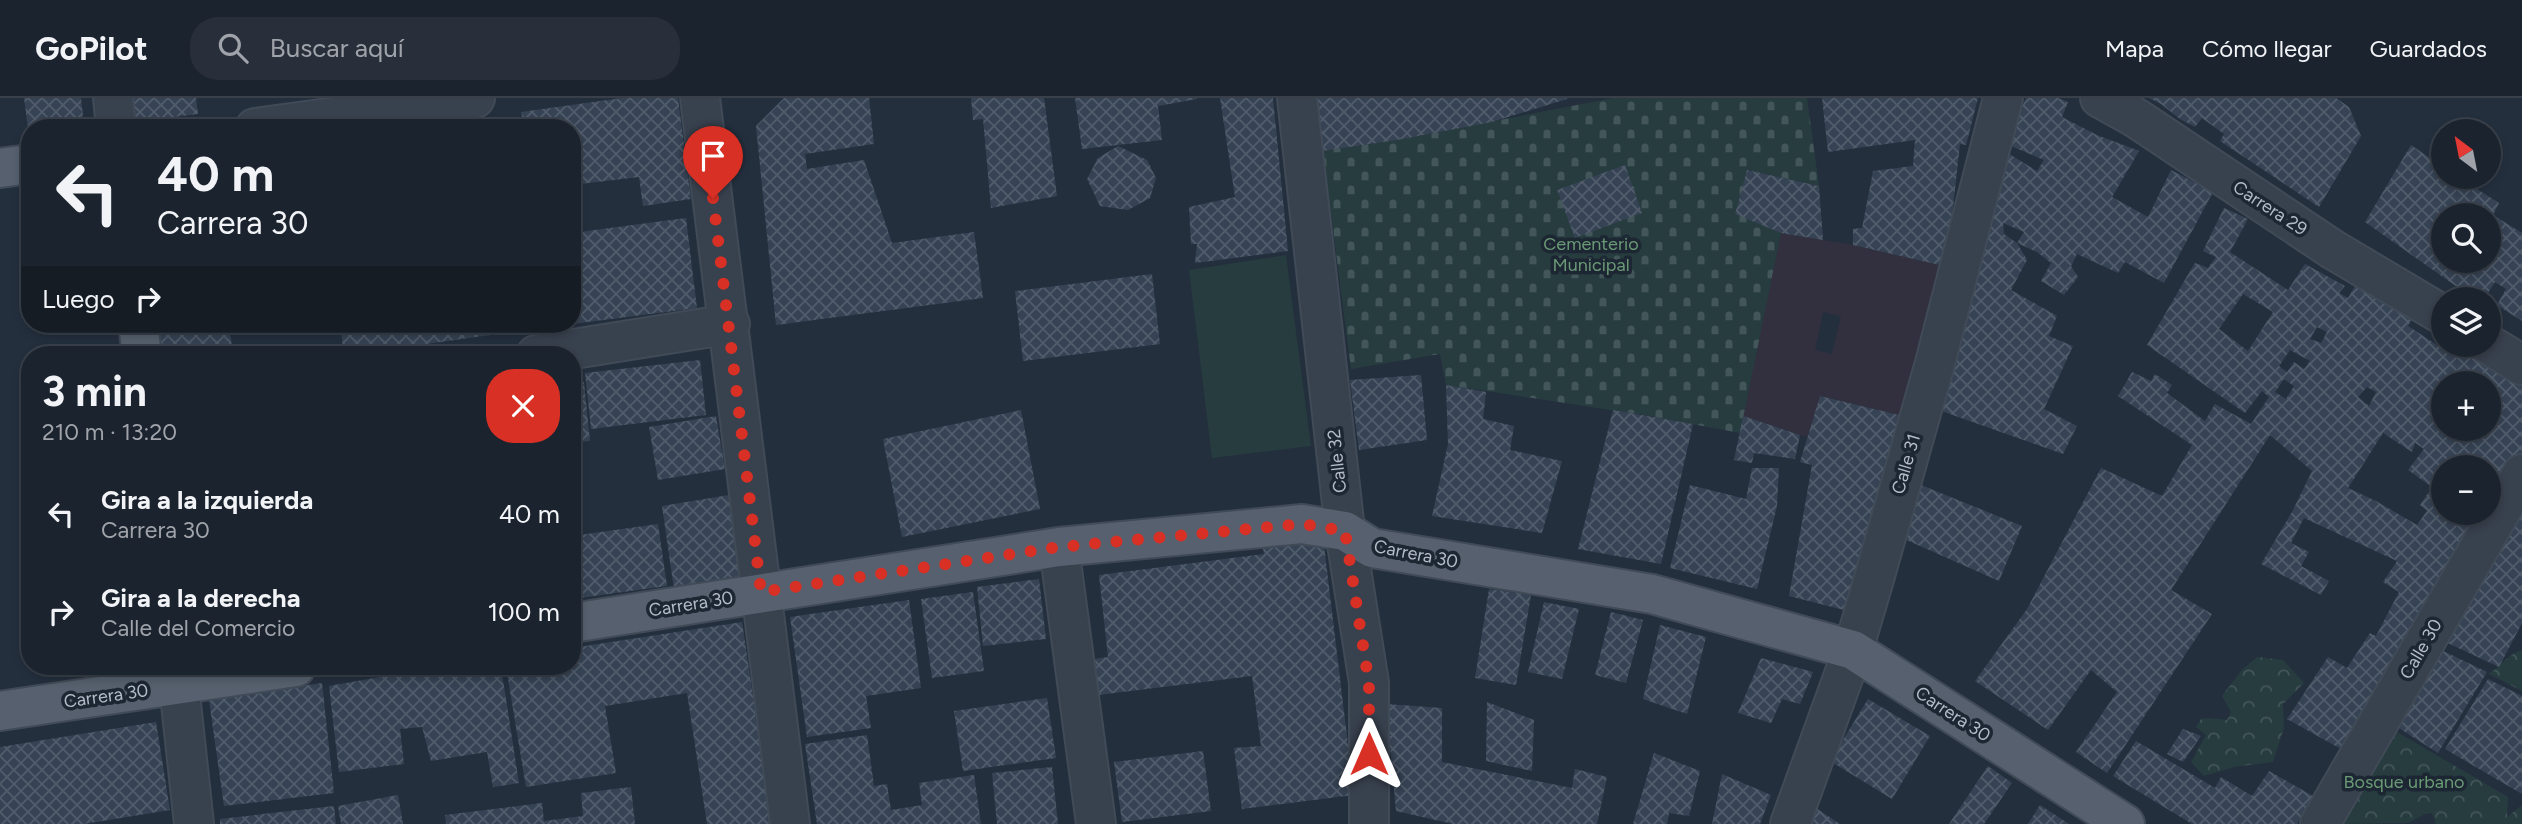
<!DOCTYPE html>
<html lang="es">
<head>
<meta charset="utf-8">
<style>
  body { margin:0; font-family:Figtree,sans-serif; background:#282f3a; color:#f1f3f6; height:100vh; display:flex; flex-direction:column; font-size:26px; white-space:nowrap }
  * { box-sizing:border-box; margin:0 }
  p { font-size:23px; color:#a0a4aa }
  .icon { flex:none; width:38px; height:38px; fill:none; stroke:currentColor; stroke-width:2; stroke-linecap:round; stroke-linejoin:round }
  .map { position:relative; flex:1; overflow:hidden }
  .sheet { position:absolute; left:21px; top:248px; width:560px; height:329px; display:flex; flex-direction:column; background:#1b232e; border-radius:28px; box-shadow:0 4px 10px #0003,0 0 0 2px #39404a }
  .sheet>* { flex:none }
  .banner { position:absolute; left:21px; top:21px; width:560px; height:214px; border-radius:28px; box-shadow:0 4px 10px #0003,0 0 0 2px #39404a; background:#1b232e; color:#f1f3f6; overflow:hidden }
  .needle { width:46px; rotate:328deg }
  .tools { position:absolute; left:2431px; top:21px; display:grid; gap:14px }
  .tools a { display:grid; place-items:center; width:70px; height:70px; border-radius:50%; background:#1b232e; box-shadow:0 4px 10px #0003,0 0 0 2px #39404a; font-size:35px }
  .pin { position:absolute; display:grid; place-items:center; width:60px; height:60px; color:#fff; margin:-72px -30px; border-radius:50% 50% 50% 0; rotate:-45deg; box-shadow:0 0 7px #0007 }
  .pin .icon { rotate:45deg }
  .me { position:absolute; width:77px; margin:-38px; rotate:0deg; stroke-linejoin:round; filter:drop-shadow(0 0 5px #0008) }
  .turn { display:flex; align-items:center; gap:24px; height:147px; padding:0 21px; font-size:32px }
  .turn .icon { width:91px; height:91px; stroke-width:2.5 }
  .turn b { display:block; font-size:49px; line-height:60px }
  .then { display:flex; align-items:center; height:66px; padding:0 21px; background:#0003; gap:14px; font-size:26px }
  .round { display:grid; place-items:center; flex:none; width:74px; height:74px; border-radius:28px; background:#282f3a }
  .summary { display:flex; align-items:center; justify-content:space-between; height:119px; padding:0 21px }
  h1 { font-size:42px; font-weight:700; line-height:52px }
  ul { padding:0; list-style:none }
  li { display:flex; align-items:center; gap:21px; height:98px; padding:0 21px }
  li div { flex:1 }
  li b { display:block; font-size:26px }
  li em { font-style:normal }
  header { display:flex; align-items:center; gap:42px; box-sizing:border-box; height:98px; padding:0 35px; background:#1b232e; border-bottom:2px solid #39404a }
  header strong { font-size:33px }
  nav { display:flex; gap:38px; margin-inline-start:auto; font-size:24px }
  .search { width:490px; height:63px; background:#282f3a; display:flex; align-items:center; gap:18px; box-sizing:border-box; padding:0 24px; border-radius:28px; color:#a0a4aa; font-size:26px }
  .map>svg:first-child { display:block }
  .medical { fill:#32303f; fill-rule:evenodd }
  .forest { fill:url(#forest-crowns) }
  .cemetery { fill:url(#cemetery-stones) }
  .green { fill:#263c3f }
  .building { fill:url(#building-cross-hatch); fill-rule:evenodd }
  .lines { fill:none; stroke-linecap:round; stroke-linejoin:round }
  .minor-casing { stroke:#414a57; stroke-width:42 }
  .major-casing { stroke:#414a57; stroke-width:42 }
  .minor { stroke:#38414e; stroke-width:38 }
  .major { stroke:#56606e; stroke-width:38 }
  .route { stroke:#d93025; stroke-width:12; stroke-dasharray:0 21.6 }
  .labels { text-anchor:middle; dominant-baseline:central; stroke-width:7; stroke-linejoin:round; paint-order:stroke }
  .street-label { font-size:18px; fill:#b4bcc9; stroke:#1d2633 }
  .park-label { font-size:18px; fill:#6b9a76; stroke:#1d2633 }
</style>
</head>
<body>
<header>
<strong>GoPilot</strong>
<div class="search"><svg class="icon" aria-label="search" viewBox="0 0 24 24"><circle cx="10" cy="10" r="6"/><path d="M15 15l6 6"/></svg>Buscar aquí</div>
<nav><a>Mapa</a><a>Cómo llegar</a><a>Guardados</a></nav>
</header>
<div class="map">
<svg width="2522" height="726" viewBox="0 0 2522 726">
  <defs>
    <pattern id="forest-crowns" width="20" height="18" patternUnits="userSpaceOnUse" patternTransform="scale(1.75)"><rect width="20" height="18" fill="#263c3f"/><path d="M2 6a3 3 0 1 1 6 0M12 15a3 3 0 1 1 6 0" fill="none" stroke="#435659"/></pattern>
    <pattern id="cemetery-stones" width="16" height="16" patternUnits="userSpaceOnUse" patternTransform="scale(1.75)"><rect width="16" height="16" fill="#263c3f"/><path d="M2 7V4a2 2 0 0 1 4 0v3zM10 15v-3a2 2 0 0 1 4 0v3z" fill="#435659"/></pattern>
    <pattern id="building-cross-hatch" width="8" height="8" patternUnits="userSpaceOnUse" patternTransform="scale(1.75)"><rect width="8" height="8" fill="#364354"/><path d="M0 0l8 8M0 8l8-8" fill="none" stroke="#515c6b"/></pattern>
  </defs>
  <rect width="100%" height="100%" fill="#242f3e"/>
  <!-- medical -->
  <path class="medical" d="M1781,135L1853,147L1944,168L1903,318L1821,298L1807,339L1743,318ZM1823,214L1841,218L1832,256L1815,252Z"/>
  <!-- forest -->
  <path class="forest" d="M2522,552V593L2489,576C2502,567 2507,557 2522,552Z
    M2257,559L2283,562L2304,585L2283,606L2284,630L2273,664L2234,669L2204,678L2191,664L2206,637L2196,629L2201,621L2209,620L2227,622L2231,614L2222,598L2241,573Z
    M2390,630L2508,699L2507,719L2522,707V726H2436L2432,715L2425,716L2408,725L2338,726Z"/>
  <!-- cemetery -->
  <path class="cemetery" d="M1613,0H1807L1819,88L1748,72L1735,115L1781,135L1740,335L1644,317L1446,287L1440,256L1351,271L1323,53L1397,42Z"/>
  <!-- green -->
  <path class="green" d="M1286,157L1311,348L1212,360L1189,172Z"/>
  <!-- building -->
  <path class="building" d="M24,0H81L84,26L52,30H28Z
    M122,0H196L198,16L125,25Z
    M622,0H678L691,101L643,108L639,79L572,87V30H448L522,19L521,14Z
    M784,0H869L874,46L805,56L807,71L864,62L892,145L974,134L983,200L776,227L756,28Z
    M971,0H1044L1057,98L991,110L983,21L973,22Z
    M1075,0H1197V1L1158,8L1162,42L1082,51Z
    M1220,0H1273L1288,153L1195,165L1197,146H1191L1189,109L1235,99Z
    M1315,0H1567V1L1492,24L1397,42L1323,53Z
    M1822,0H1978L1966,47L1960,46L1952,118L1944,168L1853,147V131L1862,130L1873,73L1913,68L1915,42L1828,54Z
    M2026,0H2058L2068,4L2062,19L2097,37L2139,53L2112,99L2148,119L2171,72L2213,94L2164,185L2125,164L2118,175L2077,156L2071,168L2078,179L2064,197L2041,183L2051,165L2037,154L2017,145L2024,134L2003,125L2004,136L2017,145L2027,162L2011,192L2057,218L2049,238L2073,248L2044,311L2077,328L2063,356L1933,310L2006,54L2037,73L2044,62L2006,46Z
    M2149,0H2336L2349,9L2361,38L2319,109L2220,43L2224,36L2202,20L2195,29L2180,21L2161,6Z
    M2411,47L2443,69V79H2458L2499,105L2493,117L2522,135V223L2497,207L2506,191L2495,184L2484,201H2474L2365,124ZM2443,117H2488V163H2443Z
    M1118,48L1147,62L1156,80L1150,100L1128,112L1100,108L1087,81L1098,60Z
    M1625,67L1642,115L1575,140L1557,92Z
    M1747,72L1819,88L1823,142L1781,135L1735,116Z
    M2224,110L2248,121L2230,154L2288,192L2305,166L2345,188L2339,195L2348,200L2355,188L2411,222L2408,228L2437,247L2440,241L2443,243V247H2454L2480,257L2522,281V356L2511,367L2488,407V369H2443V415H2484L2422,509L2426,513L2341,651L2287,621L2328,559L2347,570L2370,535L2376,538L2399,494L2383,484L2397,463L2304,420L2291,445L2309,454L2301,468L2329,483L2321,497L2261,466L2292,414L2312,373L2270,337L2171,492L2212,516L2107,675L2076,654L2117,594L2091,572L2048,632L1975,583L2027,511L2101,370L2162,398L2192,347L2118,298L2132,274L2151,283L2155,276L2172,287L2167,295L2205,323L2215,306L2251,326L2269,299L2262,293L2245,315L2147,247L2193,168L2195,165L2208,170L2216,159L2203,153ZM2243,196L2273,214L2248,253L2219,231ZM2317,229L2327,234L2321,245L2310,241ZM2290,252L2310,263L2304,271L2294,264L2287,274L2279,268ZM2284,281L2294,288L2286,301L2275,294ZM2443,285H2488V331H2443ZM2367,289L2376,294L2369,308L2358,299ZM2383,335L2412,354L2415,345L2424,351L2408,372L2432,389L2420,407L2427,413L2417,427L2376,403L2348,390Z
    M686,120L697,210L572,226V135Z
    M1152,176L1160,246L1023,263L1015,193Z
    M153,226H229L233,257H157Z
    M340,226H562V227L405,249L406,253L378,257H344Z
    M700,262L706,317L591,331L585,275Z
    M1421,277L1427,342L1359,352L1350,282Z
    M584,284L590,343L572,345V285Z
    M1446,287L1486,294L1483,321L1514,328L1510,352L1562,363L1542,435L1432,418L1448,346Z
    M1820,298L1903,318L1852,514L1789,498L1812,367L1800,364Z
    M1021,312L1040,411L902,439L883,341Z
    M1613,312L1693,326L1661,466L1578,451Z
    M716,318L725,371L658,382L649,329Z
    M1743,318L1800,337L1795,361L1754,355L1752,365L1734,362Z
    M1752,370H1779L1777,408L1757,491L1670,470L1690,387L1746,401Z
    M1916,385L2022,428L1999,483L1902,440Z
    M2522,392V525L2499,569L2437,540Z
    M729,397L742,480L674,491L662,408Z
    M658,426L667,488L572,501V438Z
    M1323,439L1354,697L1242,711L1234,650L1261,648L1252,578L1098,597L1094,561L1108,559L1099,477L1264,456L1262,446Z
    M1039,481L1046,541L983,548L977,489Z
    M1489,491L1531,497L1516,587L1475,580Z
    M973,494L984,573L932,580L921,501Z
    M909,502L921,590L866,598L871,630L807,639L790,519Z
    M1544,504L1579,511L1562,581L1528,574Z
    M1611,514L1643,522L1626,585L1595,577Z
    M742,524L772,726H707L687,595L605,608L616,675L526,689L506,569H572V550Z
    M1660,527L1706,539L1687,616L1643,601Z
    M2433,548L2487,574L2438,655L2388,623Z
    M1761,560L1813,574L1800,606L1782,601L1771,625L1738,615Z
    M436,569H501L519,685L493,689L487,654L431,663L422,629L400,631L404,666L339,674L329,588Z
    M2488,581L2522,598V696L2445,651Z
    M322,585L334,695L224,708L209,602Z
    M1047,600L1056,660L963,673L954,613Z
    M1868,601L1930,638L1892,701L1830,663Z
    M1487,604L1534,622L1532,673L1486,663Z
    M1386,606L1442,610V664L1572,690L1575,671L1607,679L1597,726H1453L1396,713Z
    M156,624L170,712L84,726H0V649Z
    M2183,631L2201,638L2183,664L2167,656Z
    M867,637L874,688L887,686L891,712L922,707L919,685L974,677L981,726H817L805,646Z
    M2136,643L2215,690L2221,679L2252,698L2269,673L2313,698L2297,726H2192L2113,678Z
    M1203,653L1211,713L1122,724L1114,664Z
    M1654,655L1700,673L1689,718L1669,715L1667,726H1633Z
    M1988,668L2012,685L1984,726H1949Z
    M1052,669L1058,726H997L992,675Z
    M1722,676L1771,697L1760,726H1712Z
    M631,689L635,726H446L445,717L542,705L544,723L583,718L581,695Z
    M398,697L403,726H341L338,708Z
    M2040,707L2069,726H2028Z
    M334,708L336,726H220V721Z
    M1816,710L1840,726H1808Z"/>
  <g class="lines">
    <!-- minor casing -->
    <g class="minor-casing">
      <path id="minor" d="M113,0L116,30
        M700,0L790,726
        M1297,0L1345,433L1369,585V726
        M2100,0L2136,20L2332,151L2443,217
        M255,30L475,0
        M2488,246L2522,267
        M536,257L730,226
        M1059,449L1096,726
        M179,587L194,726
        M1790,726L1853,552L1874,481L1935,265L2003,0
        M2320,726L2522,376"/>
    </g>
    <!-- major casing -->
    <g class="major-casing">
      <path id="major" d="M0,70L30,66
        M138,226L142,257
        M572,525L1059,449L1302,426L1345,433L1372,450L1652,496L1853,552L2125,726
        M0,613L296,569"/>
    </g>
    <!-- minor -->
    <use href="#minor" class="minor"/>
    <!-- major -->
    <use href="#major" class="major"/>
  </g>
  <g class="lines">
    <!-- route -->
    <path class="route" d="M713,100L761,494L1059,449L1302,426L1345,433L1369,586V656"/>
  </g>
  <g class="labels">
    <!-- street labels -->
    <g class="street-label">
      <text transform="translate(2270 110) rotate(33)">Carrera 29</text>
      <text transform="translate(1337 363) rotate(-96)">Calle 32</text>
      <text transform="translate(1906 366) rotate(-74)">Calle 31</text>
      <text transform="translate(1416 456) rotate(11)">Carrera 30</text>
      <text transform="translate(691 506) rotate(-9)">Carrera 30</text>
      <text transform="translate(2421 551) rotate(-60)">Calle 30</text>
      <text transform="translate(106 598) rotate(-8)">Carrera 30</text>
      <text transform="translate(1953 616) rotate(33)">Carrera 30</text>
    </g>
    <!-- park labels -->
    <g class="park-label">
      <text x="1591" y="146">Cementerio<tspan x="1591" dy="21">Municipal</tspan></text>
      <text x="2404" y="684">Bosque urbano</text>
    </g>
  </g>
</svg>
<div class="tools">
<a><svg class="needle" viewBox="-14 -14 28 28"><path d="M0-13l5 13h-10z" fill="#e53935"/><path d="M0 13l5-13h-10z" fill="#a0a4aa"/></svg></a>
<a><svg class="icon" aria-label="search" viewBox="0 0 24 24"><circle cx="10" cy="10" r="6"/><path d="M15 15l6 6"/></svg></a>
<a><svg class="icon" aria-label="layers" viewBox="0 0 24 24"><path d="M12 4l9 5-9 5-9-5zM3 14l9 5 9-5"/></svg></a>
<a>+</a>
<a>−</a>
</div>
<div class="pin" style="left:713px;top:100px;background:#d93025"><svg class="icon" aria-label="arrive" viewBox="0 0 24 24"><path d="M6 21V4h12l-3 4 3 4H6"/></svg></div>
<svg class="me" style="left:1369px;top:656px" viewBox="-20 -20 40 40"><path d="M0-17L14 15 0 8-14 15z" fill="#d93025" stroke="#fff" stroke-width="4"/></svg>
<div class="banner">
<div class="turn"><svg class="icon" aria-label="left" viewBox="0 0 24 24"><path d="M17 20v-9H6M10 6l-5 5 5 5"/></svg><div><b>40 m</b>Carrera 30</div></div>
<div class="then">Luego<svg class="icon" aria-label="right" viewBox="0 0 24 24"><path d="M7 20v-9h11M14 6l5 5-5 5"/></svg></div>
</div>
<section class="sheet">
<div class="summary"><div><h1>3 min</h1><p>210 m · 13:20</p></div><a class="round" style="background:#d93025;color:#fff"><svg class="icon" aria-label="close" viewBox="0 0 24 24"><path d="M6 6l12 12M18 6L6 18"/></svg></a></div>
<ul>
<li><svg class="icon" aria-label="left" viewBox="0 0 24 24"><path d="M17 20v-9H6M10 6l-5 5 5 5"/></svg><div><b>Gira a la izquierda</b><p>Carrera 30</p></div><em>40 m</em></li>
<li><svg class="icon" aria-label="right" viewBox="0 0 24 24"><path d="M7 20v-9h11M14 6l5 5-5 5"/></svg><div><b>Gira a la derecha</b><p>Calle del Comercio</p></div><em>100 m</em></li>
</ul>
</section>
</div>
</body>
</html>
